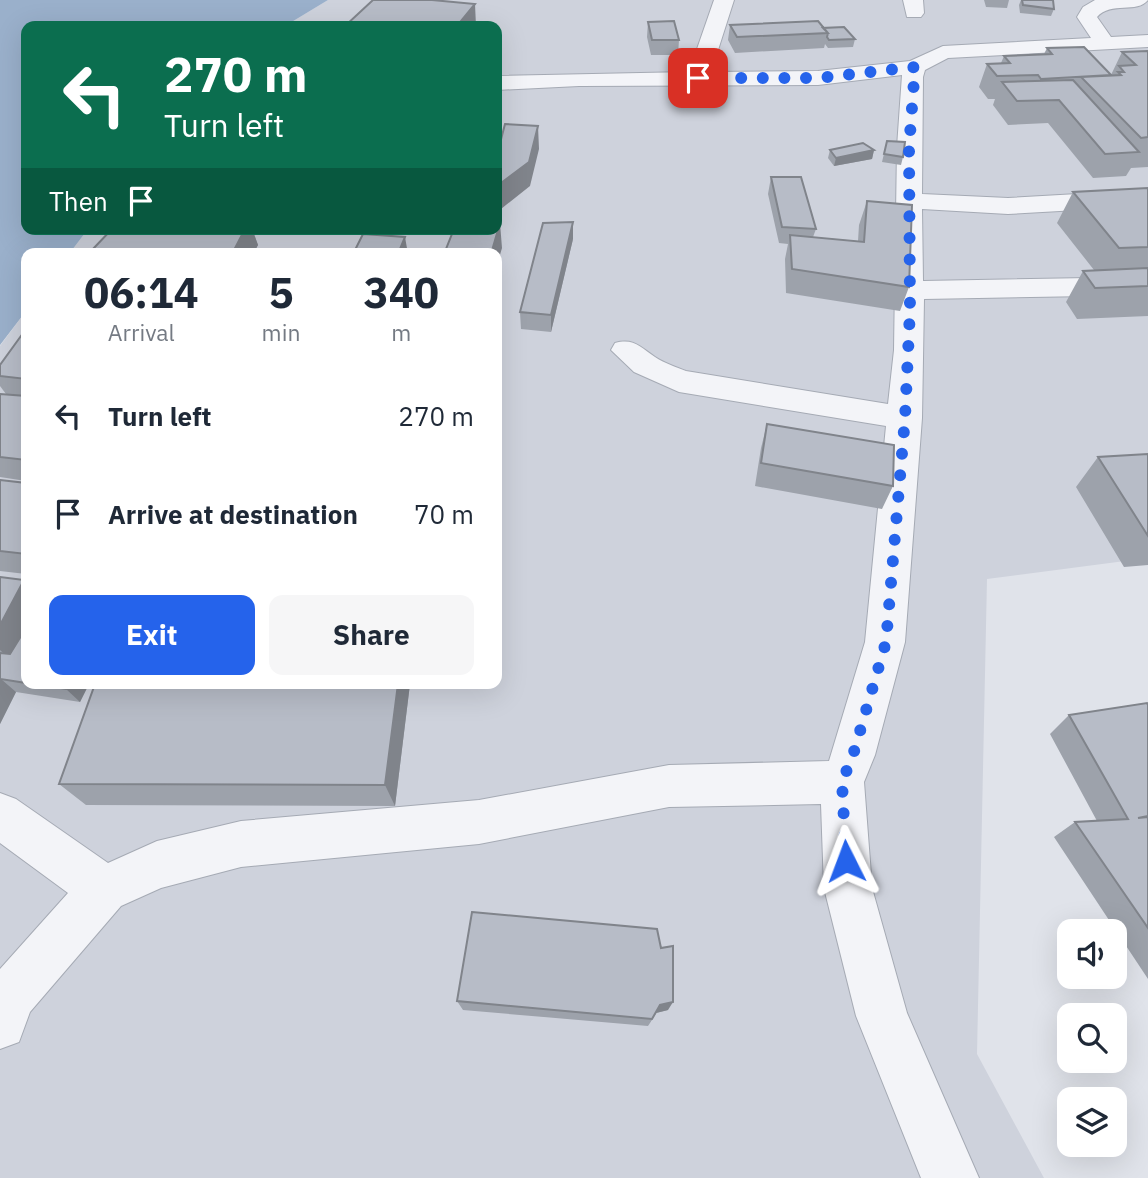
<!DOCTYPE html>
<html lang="en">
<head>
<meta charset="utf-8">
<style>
  body { margin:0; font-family:"IBM Plex Sans",sans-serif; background:#f6f6f7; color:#1f2937; height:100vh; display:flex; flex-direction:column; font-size:26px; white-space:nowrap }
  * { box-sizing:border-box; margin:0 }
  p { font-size:23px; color:#747a83 }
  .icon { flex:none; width:38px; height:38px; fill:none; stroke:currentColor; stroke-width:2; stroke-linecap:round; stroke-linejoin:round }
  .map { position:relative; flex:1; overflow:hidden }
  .drawer { position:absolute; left:21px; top:248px; width:481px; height:441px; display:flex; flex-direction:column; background:#fff; border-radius:14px; box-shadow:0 7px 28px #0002 }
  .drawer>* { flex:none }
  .top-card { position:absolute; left:21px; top:21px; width:481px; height:214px; border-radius:14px; box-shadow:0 7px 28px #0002; background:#0b6e4f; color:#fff; overflow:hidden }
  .tools { position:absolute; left:1057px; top:919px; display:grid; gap:14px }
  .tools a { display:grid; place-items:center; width:70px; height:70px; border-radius:14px; background:#fff; box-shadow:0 7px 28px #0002; font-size:35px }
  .pin { position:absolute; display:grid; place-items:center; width:60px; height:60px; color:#fff; margin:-30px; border-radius:14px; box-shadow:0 4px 10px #0006 }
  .me { position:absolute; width:77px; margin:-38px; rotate:357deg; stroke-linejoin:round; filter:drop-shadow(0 0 5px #0008) }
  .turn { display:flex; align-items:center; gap:24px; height:147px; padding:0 28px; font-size:32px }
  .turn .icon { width:91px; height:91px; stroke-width:2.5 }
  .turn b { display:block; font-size:49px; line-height:60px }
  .then { display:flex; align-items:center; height:66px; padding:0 28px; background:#0003; gap:14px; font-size:26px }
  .eta { display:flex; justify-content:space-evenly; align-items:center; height:119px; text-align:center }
  .eta b { font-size:42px; font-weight:700; line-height:49px }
  .primary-button { display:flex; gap:14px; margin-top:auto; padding:14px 28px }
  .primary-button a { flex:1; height:80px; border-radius:14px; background:#2563eb; color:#fff; font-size:28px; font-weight:700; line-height:80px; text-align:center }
  .primary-button a+a { background:#f6f6f7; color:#1f2937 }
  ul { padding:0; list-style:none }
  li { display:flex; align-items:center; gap:21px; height:98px; padding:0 28px }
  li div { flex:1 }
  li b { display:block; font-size:26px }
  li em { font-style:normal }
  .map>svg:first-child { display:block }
  .built { fill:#ced2dc }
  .water { fill:#9ab0cb }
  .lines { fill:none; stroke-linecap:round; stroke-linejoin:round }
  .minor-casing { stroke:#a5aab4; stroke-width:2 }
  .minor { fill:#f3f4f8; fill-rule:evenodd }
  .wall { fill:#9da2ab }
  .shaded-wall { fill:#80848b }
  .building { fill:#b7bcc7; stroke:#80848b; stroke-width:2 }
  .route { stroke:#2563eb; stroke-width:12; stroke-dasharray:0 21.6 }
</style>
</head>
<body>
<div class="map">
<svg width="1148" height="1178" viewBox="0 0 1148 1178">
  <rect width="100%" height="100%" fill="#e0e3ea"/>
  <!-- built -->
  <path class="built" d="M328,0H1148V558L987,579L977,1054L1044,1178H0V346L26,311V684H497V254H69L88,229H497V26H285Z"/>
  <!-- water -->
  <path class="water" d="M0,0H328L285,26H26V229H88L69,254H26V311L0,345Z"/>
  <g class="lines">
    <!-- minor casing -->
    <g class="minor-casing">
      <path id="minor" d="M714,0H734L711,72L818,71L910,61L943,46L1091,38L1077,17L1083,7L1095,0H1148C1137,14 1111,1 1097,17L1111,37L1148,35V47L948,58L925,70L923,77L922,194L1008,198L1148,190V206L1008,214L922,209L923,281L1148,277V295L924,299L922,418L905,642L875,755L864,782L872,888L907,1013L979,1178H921L856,1016L824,888L821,804L669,807L479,844L241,867L161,888L121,906L30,1012L19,1042L0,1049V969L68,893L0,843V793L16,799L108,863L157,841L241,821L479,800L669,765L829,761L865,642L886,426L679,392L634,372L611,350L615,343C634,338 640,347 655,357C664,363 676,367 686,371L888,404L894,350L897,147L902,75L818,85L579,86L497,90V76L689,72Z
        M903,0H923L924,13L921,17H907Z"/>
    </g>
    <!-- minor -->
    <use href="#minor" class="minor"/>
  </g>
  <!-- wall -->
  <path class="wall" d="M984,0H1009L1007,8L986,7Z
    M1021,0H1053L1054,9L1051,16L1020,13L1019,5Z
    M648,22L679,40L678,55H651L647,37Z
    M730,25L823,28L855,39L853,47L828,48L825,44L824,48L735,53L728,40Z
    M1047,48L1111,75L1122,52L1148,51V167L1131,168L1126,176L1093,178L1048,123L1008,125L993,105L995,99H988L979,87L987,64L1001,63L1004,56L1044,54Z
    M887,141L903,157L901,165L882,162Z
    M830,150H874L872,159L834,166L828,158Z
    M771,177L816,229L813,237L858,241L859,225L867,201L909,287L900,311L786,293L785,259L788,244L779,243L768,194Z
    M1148,188V316L1077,319L1066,302L1083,271L1094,270L1057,223L1073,192Z
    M112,229H266L265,232L253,231L258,245L253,254H94L92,250Z
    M573,239L551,332L521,329L520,312Z
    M26,329V481L0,477V394H6L0,386V365Z
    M767,424L893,486L882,509L755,486L761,448Z
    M1148,454V565L1124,567L1076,487L1098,457Z
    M0,480L26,483V574L0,571Z
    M0,577L24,580L26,583V684H89L80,702L16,692L0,724Z
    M410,684L395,806L86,805L59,784Z
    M1148,705V979L1054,837L1075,822L1097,821L1050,734L1069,715Z
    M457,1001L668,1010L656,1013L648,1026L463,1010Z"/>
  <!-- shaded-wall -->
  <path class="shaded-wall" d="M475,4L476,26H457Z
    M538,126L539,149L530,186L501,209L497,210V186Z
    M874,150L872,159L834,166L836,158Z
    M573,222V239L551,332V315Z
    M500,223L502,248L497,265V254H491Z
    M245,229H252L258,245L253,254H232Z
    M405,237L408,254H398Z
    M24,580L26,583V636L13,662L0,650V625Z
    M1,679L16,692L0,724V681Z
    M69,684H89L80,702L66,689Z
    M398,684H410L395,806L385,785Z
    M673,1002L668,1010L656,1013L648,1026L660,1005Z"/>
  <!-- building -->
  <path class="building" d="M373,0H432L475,4L457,26H345Z
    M1022,0H1053L1054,9L1023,5Z
    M674,21L679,40H652L648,22Z
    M818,21L828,33L737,37L730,25Z
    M844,27L855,39L829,40L827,37L828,33L823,28Z
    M1084,47L1111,75L1041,79L1038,75L997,76L987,64L1010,63L1004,56L1052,54L1047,48Z
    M1148,51V137L1141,138L1081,77L1121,75L1118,72H1124L1119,66L1136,65L1122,52Z
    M1073,80L1139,152L1105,154L1059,100L1017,101L1002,82Z
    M505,124L538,126L529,162L497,186V155Z
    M887,141L905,142L903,157L884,154Z
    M863,143L874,150L836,158L830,150Z
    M771,177H801L816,229L782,227Z
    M1148,188V247L1119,248L1073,192Z
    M867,201L912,205L909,287L792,269L790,235L864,242Z
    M573,222L551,315L520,312L543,223Z
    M500,223L491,254H444L454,229H497V224Z
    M112,229H245L232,254H141L92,250Z
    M363,234L405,237L398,254H353Z
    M1148,268V286L1095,288L1083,271Z
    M26,329V379L0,376V365Z
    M0,394L26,396V460L0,457Z
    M767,424L894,445L893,486L761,463Z
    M1148,454V536L1098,457Z
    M0,480L26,483V554L0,551Z
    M0,577L24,580L0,625Z
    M26,628V683L1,679L0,681V653L10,654Z
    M37,684H69L66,689Z
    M95,684H398L385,785L59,784Z
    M1147,703L1148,705V816L1138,818L1148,817V928L1075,822L1128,819L1069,715Z
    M472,912L657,929L661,948L673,946V1002L660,1005L652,1019L457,1001Z"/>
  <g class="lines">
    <!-- route -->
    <path class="route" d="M698,78H818L915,67L909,148L910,310L905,418L886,642L853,755L842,782L846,861"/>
  </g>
</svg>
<div class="tools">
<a><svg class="icon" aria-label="sound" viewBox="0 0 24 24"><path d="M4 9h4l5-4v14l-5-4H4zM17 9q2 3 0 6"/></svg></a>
<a><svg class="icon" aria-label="search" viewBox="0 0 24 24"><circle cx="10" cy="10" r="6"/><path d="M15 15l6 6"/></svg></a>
<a><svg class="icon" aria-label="layers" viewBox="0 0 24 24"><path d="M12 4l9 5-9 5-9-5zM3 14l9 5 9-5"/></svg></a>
</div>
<div class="pin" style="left:698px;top:78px;background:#d93025"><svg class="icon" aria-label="arrive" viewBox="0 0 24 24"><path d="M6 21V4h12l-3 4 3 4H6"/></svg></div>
<svg class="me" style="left:846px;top:861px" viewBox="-20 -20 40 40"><path d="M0-17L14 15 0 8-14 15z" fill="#2563eb" stroke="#fff" stroke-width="4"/></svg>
<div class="top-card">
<div class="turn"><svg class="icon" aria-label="left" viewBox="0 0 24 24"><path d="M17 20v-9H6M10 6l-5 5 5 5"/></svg><div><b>270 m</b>Turn left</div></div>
<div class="then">Then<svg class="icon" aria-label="arrive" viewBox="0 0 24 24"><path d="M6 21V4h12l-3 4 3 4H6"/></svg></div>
</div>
<section class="drawer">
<div class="eta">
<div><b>06:14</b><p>Arrival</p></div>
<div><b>5</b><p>min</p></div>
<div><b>340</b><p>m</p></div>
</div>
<ul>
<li><svg class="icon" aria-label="left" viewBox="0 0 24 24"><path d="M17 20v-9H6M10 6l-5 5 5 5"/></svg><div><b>Turn left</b></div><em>270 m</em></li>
<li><svg class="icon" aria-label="arrive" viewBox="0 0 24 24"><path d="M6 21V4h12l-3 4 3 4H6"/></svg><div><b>Arrive at destination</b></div><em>70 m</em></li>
</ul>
<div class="primary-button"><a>Exit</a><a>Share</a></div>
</section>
</div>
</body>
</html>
